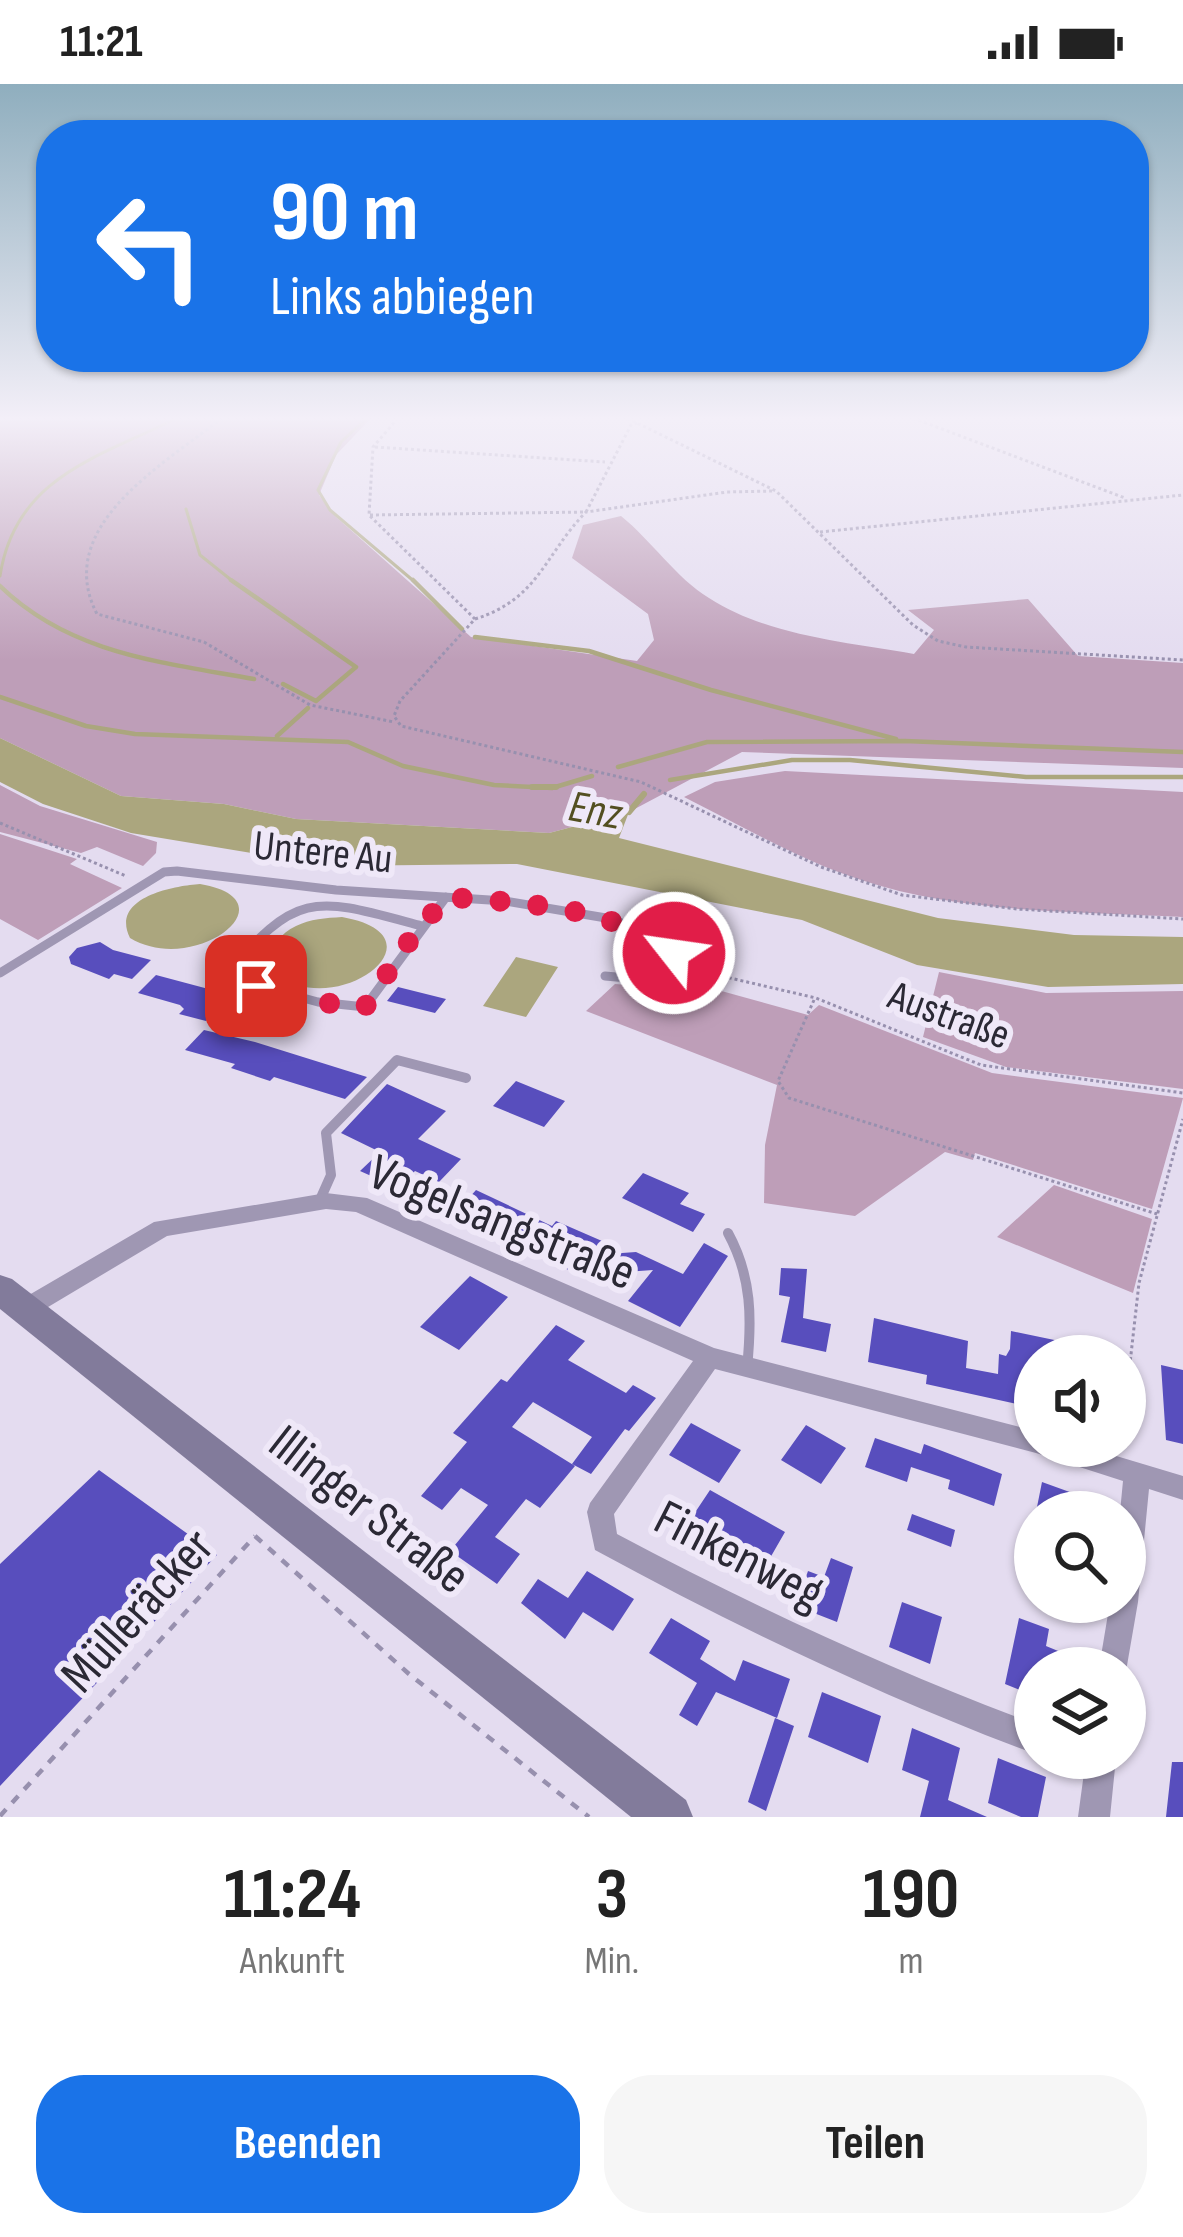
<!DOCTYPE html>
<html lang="de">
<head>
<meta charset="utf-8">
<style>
  body { margin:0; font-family:"Sofia Sans Condensed",sans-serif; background:#f6f6f6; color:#222; height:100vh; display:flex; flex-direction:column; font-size:45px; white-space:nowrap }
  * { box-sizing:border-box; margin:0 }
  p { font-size:39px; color:#767676 }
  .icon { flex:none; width:66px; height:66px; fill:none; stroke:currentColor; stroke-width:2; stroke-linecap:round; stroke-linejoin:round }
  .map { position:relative; height:1733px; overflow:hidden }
  .sheet { display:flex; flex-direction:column; background:#fff; flex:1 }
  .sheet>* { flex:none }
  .banner { position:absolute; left:36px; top:36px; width:1113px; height:252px; border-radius:48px; box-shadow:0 3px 9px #0004; background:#1a73e8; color:#fff; overflow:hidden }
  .controls { position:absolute; left:1014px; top:1251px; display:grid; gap:24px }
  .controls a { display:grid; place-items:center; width:132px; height:132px; border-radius:50%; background:#fff; box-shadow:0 3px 9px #0004; font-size:60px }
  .pin { position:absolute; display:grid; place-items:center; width:102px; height:102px; color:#fff; margin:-51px; border-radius:24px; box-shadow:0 6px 18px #0006 }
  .me { position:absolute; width:132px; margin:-66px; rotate:300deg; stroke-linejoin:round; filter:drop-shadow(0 0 9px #0008) }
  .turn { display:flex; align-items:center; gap:42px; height:252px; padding:0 36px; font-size:54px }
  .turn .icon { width:156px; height:156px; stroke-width:2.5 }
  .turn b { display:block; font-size:84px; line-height:102px }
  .eta { display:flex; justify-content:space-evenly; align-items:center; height:204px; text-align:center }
  .eta b { font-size:72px; font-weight:700; line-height:84px }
  .action { display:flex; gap:24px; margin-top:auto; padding:24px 36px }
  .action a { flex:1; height:138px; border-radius:48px; background:#1a73e8; color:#fff; font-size:48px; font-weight:700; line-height:138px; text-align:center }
  .action a+a { background:#f6f6f6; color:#222 }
  .status { display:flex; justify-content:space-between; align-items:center; height:84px; padding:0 60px; background:#fff; direction:ltr }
  .status svg { height:33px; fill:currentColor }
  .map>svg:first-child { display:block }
  .green { fill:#be9eb8 }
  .water { fill:#aba67e }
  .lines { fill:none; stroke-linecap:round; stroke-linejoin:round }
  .stream-far2 { stroke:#aba67e; stroke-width:3 }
  .stream-far1 { stroke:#aba67e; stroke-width:4.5 }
  .stream { stroke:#aba67e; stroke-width:6 }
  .building { fill:#584ebd }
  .path-far1 { stroke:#9790ae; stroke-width:3; stroke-dasharray:3 3; stroke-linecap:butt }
  .path { stroke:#9790ae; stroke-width:4.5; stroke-dasharray:9 9; stroke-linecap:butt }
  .lane-far1 { stroke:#9f97b3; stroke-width:9 }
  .lane { stroke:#9f97b3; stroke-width:10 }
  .street { fill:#9f97b3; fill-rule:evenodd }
  .secondary { fill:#827b9b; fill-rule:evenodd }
  .route { stroke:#e11d48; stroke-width:21; stroke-dasharray:0 37.8 }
  .labels { text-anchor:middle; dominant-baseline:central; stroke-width:12; stroke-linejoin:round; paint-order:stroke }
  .street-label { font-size:42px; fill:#2b2935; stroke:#efe8f8 }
  .water-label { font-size:45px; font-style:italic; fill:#534f21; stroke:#efe8f8 }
  .near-street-label { font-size:51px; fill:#2b2935; stroke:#efe8f8 }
</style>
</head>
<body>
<div class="status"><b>11:21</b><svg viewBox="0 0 49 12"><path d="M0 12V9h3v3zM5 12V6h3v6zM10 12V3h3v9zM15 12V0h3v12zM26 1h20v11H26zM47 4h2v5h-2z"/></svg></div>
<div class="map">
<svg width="1183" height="1733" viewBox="0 0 1183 1733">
  <rect width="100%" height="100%" fill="#e4dcf0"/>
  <!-- green -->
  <path class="green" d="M0,334H371L336,371L319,411L335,432L471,553L637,577L654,556L648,530L572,474L583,441L621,432C651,456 676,494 709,514C768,552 846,558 914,570L934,546L908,526L1028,515L1078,572L1183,579V684L742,668L629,728L549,749L296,735L224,720L121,712L0,654Z
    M785,687L1183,708V833C1077,827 963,830 861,796C799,776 742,742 684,713L715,698Z
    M0,701L40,722L157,758L156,769L143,782L97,763L81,769L0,748Z
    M0,750L77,775L70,780L122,804L38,856L0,835Z
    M939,888L1046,909L1183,907V1005L1006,983L923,953Z
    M615,900L666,904L696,900L808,931L819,921L992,989L1183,1014L1152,1125L975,1069L973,1076L945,1068L855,1132L764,1119L765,1061L777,1001L586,927Z
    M1054,1101L1152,1135L1133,1209L997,1153Z"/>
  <!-- water -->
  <path class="water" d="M0,654L121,712L224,720L296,735L549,749L629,728L619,754L938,834L1074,851L1183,853V900L1048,903L917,881L802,836L517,780L329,782L131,749L43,720L0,698Z
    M200,800C295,816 195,893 130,854C110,814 172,802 200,800Z
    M342,833C438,850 359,920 297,901C261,891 265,857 296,842C310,835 326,834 342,833Z
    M516,873L558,883L526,933L483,922Z"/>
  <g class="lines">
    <!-- stream-far2 -->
    <path class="stream-far2" d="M367,334L341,358L318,406L330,426L416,499
      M186,425L200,471L235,499
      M0,492C15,393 99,373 177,334"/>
    <!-- stream-far1 -->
    <path class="stream-far1" d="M231,496L356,583L316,617L283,600
      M413,496L462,545
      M0,502C70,570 161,578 254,595
      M475,553L589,567L711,606L896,655
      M0,613L86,642L135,650L348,658L403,682L494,701L552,704L592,692
      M277,652L308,624
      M618,683L707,658L905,657L1183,668
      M670,696L792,676H850L1026,693H1183"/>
    <!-- stream -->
    <path class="stream" d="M532,703H556
      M629,728L644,710"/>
  </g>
  <!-- building -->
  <path class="building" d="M100,858L113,866L151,876L132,895L114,890L109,895L71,880L69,873L77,864Z
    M156,891L231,911L206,937L179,930L184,925L180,921L138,909Z
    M398,903L446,915L435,929L387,917Z
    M204,946L255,958L367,993L345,1015L274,993L270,997L231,984L235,980L185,966Z
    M516,997L565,1017L544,1043L493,1022Z
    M387,1000L446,1027L418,1055L461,1075L439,1098L415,1087L405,1097L385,1088L378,1095L360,1087L380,1068L341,1049Z
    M643,1089L689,1109L680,1120L705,1130L693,1148L622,1114Z
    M447,1105L468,1115L476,1106L552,1142L556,1137L602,1157L577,1190L433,1121Z
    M704,1159L728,1172L680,1243L628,1217L653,1186L611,1189L608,1170L636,1168L683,1190Z
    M781,1184L807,1185L803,1234L831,1240L826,1268L781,1258L790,1213L779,1211Z
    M470,1192L508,1213L459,1266L420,1243Z
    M874,1234L968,1257L966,1284L998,1290L999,1270L1006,1272L1010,1265L1011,1247L1064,1258L1063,1272H1035V1324L926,1300L927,1291L868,1278Z
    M556,1241L585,1257L568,1276L626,1309L633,1301L656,1314L629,1347L625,1345L591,1390L572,1380L592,1353L533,1318L512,1343L575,1382L540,1424L526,1415L495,1453L520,1470L497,1500L450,1467L488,1421L461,1404L442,1426L421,1412L467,1358L453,1349L501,1295L507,1298Z
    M1161,1281L1183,1286V1360L1166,1356Z
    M691,1339L741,1366L719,1399L669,1371Z
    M806,1341L846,1364L821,1400L781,1376Z
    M875,1354L921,1370L924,1360L1002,1390L994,1422L948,1405L950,1396L911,1383L907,1398L865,1383Z
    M99,1386L217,1471L0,1702V1480Z
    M1042,1398L1089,1415L1087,1428H1036Z
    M710,1406L785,1448L758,1495L711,1468L716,1460L686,1442Z
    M912,1430L955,1446L951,1463L907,1446Z
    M831,1474L853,1483L837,1538L796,1522L808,1487L824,1493Z
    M587,1487L634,1515L613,1547L583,1528L565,1555L521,1519L538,1495L568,1514Z
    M902,1518L942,1533L930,1580L889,1563Z
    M671,1534L710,1557L700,1575L735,1597L743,1576L790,1595L777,1634L716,1608L697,1642L679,1631L697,1599L649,1569Z
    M1019,1534L1049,1545L1046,1562L1063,1569L1060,1584H1035V1612L1005,1600Z
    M822,1608L881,1632L868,1679L808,1653Z
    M775,1634L794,1642L766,1727L748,1718Z
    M912,1644L960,1664L948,1716L987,1733H920L929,1697L902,1686Z
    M998,1674L1046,1693L1038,1733H1021L988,1719Z
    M1172,1678H1183V1733H1166Z"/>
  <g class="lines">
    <!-- path-far1 -->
    <path class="path-far1" d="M222,334C163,381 52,443 97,530L204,558L310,621L394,638
      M398,334L373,363L369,431L475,535L400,617L394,632L401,642L641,698L821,783L902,811L1017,825L1183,835
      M627,334L776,407L913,541L938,557L966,563L1183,576
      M913,334L1125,414
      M375,363L605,378
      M370,431L586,428L631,341L637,339
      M820,448L1183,411
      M475,535C539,515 544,471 586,428L727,408L774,407
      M0,739L126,792
      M717,891L816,914L981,981L1183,1009
      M814,916L778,997L789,1014L1157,1130
      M1127,1306L1139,1199L1183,1035"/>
    <!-- path -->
    <path class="path" d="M1125,1363L1127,1303
      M255,1452L409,1590L589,1733
      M0,1732L255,1452"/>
    <!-- lane-far1 -->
    <path class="lane-far1" d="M422,842C317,814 298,803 225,893L318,918L365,923L446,813
      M0,889L164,788L177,787L336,806L505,817L612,835L649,851L700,888
      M605,892L672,898L700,888"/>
    <!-- lane -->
    <path class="lane" d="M319,1118L331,1091L326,1049L397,976L466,994
      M728,1149C752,1193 752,1235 747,1284"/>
    <!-- street -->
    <path class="street" d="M326,1109L367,1114L714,1264L1035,1347V1362H1083L1183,1392V1416L1149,1405L1138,1518L1125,1593V1584H1099L1110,1518H1125V1428H1120L1123,1397L1036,1369L715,1285L614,1430L617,1450C753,1522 891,1586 1035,1640V1670C883,1613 738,1544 595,1466L587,1428L590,1419L693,1277L356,1128L326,1125L167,1152L33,1232L25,1234L17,1232L13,1225L17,1218L154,1138Z
      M1086,1674H1116L1110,1733H1078Z"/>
    <!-- secondary -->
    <path class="secondary" d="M0,1191L12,1195L686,1716L693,1733H631L0,1225Z"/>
  </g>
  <!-- sky -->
  <linearGradient id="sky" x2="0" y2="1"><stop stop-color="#8faebe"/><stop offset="0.58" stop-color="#f3eff8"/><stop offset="1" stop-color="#f3eff8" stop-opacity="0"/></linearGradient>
  <rect width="1183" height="577" fill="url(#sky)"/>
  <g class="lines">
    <!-- route -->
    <path class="route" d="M256,902L318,918L365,923L407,860L446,813C524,819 610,822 674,869"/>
  </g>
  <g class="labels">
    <!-- street labels -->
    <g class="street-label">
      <text transform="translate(323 769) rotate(6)">Untere Au</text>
      <text transform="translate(949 932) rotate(20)">Austraße</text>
    </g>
    <!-- water labels -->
    <g class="water-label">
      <text transform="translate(595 727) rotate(10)">Enz</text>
    </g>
    <!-- near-street labels -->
    <g class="near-street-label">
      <text transform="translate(502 1139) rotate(22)">Vogelsangstraße</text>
      <text transform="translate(369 1426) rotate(38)">Illinger Straße</text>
      <text transform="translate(739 1472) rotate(27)">Finkenweg</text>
      <text transform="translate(138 1527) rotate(-48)">Mülleräcker</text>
    </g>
  </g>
</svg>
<div class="controls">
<a><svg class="icon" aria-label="sound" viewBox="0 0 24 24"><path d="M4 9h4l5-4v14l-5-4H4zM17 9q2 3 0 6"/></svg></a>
<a><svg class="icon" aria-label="search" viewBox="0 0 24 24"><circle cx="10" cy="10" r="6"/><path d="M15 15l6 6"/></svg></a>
<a><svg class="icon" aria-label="layers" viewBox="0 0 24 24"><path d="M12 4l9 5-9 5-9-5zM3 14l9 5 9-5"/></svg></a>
</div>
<div class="pin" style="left:256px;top:902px;background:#d93025"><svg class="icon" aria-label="arrive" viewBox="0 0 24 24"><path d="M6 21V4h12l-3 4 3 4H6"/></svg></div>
<svg class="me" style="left:674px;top:869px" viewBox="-20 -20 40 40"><circle r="17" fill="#e11d48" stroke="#fff" stroke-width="3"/><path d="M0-11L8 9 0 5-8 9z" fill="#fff"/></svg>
<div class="banner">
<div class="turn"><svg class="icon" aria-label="left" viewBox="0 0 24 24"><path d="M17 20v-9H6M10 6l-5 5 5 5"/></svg><div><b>90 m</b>Links abbiegen</div></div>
</div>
</div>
<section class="sheet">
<div class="eta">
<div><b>11:24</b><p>Ankunft</p></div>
<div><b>3</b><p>Min.</p></div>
<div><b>190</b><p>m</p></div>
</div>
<div class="action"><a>Beenden</a><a>Teilen</a></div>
</section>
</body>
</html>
